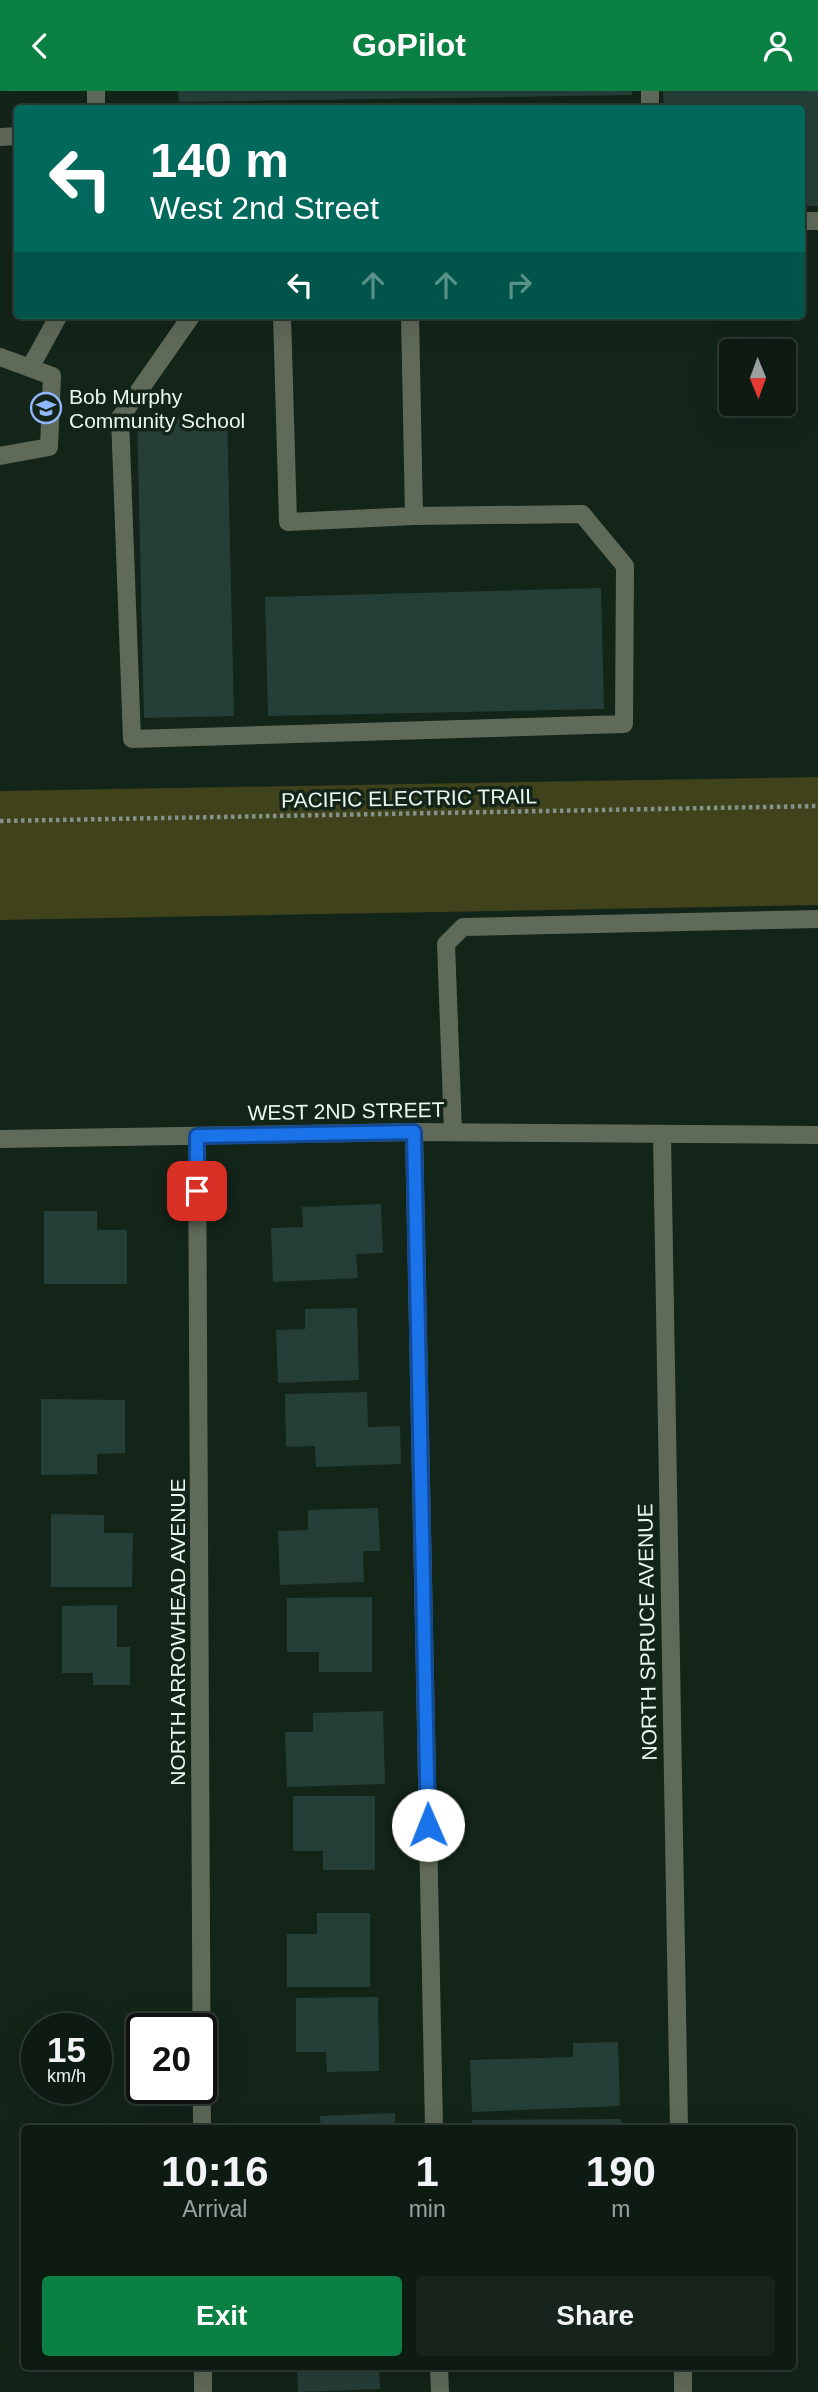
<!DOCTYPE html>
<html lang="en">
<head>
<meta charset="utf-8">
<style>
  body { margin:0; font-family:Arial,sans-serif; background:#17241c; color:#f1f3f6; height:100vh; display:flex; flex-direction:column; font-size:26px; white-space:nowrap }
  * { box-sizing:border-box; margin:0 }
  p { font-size:23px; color:#9ba1a0 }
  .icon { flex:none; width:38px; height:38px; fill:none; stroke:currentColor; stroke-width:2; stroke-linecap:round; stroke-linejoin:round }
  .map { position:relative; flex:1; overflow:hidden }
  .panel { position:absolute; left:21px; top:2034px; width:775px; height:245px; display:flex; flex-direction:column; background:#0e1b13; border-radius:7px; box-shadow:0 7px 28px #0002,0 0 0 2px #2e3933 }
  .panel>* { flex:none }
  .hud { position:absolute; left:14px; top:14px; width:791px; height:214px; border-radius:7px; box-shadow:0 7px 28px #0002,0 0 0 2px #2e3933; background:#00695c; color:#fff; overflow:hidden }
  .needle { width:46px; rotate:179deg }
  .controls { position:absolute; left:719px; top:248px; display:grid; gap:14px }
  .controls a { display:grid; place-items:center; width:77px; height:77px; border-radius:7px; background:#0e1b13; box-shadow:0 7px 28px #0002,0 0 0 2px #2e3933; font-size:35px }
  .speed { position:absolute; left:21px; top:1922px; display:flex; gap:14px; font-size:35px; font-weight:700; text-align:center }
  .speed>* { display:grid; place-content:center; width:91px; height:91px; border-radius:50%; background:#0e1b13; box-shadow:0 7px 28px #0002,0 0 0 2px #2e3933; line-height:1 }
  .speed small { font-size:18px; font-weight:400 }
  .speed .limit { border:4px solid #111; border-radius:10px; background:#fff; color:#111 }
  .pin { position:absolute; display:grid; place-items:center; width:60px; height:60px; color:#fff; margin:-30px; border-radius:14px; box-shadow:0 4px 10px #0006 }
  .me { position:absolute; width:77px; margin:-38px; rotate:359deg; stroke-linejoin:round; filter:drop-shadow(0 0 5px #0008) }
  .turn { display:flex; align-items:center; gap:24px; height:147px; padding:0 21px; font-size:32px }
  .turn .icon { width:91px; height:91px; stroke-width:2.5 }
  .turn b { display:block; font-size:49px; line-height:60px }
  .lanes { display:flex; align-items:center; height:66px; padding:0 21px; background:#0003; justify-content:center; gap:35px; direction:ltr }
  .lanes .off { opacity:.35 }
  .eta { display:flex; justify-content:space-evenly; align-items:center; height:119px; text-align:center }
  .eta b { font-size:42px; font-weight:800; line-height:49px }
  .cta { display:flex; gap:14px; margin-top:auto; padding:14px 21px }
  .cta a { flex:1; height:80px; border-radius:7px; background:#0b8043; color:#fff; font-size:28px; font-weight:800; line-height:80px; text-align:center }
  .cta a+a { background:#17241c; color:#f1f3f6 }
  header { display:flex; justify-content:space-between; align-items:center; height:91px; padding:0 21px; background:#0b8043; color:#fff; font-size:32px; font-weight:800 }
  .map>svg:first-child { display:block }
  .green { fill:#3f421b }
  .building { fill:#263e38 }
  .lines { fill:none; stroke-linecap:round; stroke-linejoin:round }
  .path { stroke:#849289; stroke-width:4.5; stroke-dasharray:3.5 3.5; stroke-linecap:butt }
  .lane { stroke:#606a59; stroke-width:18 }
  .street { stroke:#606a59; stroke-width:18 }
  .route-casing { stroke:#114b97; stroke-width:18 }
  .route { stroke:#1a73e8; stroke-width:12 }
  .labels { text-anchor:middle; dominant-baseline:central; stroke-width:7; stroke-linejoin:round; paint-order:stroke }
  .poi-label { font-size:21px; fill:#ebf7ef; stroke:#132419; text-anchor:start }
  .street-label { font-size:21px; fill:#ebf7ef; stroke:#132419 }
</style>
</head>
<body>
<header><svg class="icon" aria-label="back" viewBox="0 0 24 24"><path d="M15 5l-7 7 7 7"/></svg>GoPilot<svg class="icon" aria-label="person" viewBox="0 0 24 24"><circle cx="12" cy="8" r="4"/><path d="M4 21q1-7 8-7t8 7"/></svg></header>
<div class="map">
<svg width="818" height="2301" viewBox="0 0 818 2301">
  <rect width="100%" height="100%" fill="#132419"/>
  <!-- green -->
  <path class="green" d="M818,686V814L0,829V700Z"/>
  <!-- building -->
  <path class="building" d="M178,0H632V4L179,11Z
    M663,0H818V115H802V18H664Z
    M227,324L234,625L144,627L137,326Z
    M601,497L604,618L268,625L265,506Z
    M381,1113L383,1162L356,1163L358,1187L273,1191L271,1137L303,1136L302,1116Z
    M44,1120H97V1139H127V1193H44Z
    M357,1217L359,1289L278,1292L276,1239L305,1238V1218Z
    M367,1301L368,1336L400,1335L401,1373L316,1376L315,1355L286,1356L285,1303Z
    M41,1308L125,1309V1362L97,1363V1383L41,1384Z
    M378,1417L380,1460H363L364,1491L280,1494L278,1440L308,1439V1419Z
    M51,1423L104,1424V1442H133L132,1496H51Z
    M372,1506V1581H319V1561H287V1507Z
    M117,1514V1556H130V1594H93V1582H62V1515Z
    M383,1620L385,1693L287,1696L285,1641H313V1622Z
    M293,1705H375V1779H323V1760H293Z
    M317,1822H370V1896H287V1843H317Z
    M378,1906L379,1980L327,1981L326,1961H296V1907Z
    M618,1951L620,2015L472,2021L470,1969L573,1966V1952Z
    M395,2022V2037H321L320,2025Z
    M621,2028V2037H472V2029Z
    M297,2275H379L380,2298L298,2301Z
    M579,2275H625V2278H579Z"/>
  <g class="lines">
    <!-- path -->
    <path class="path" d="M0,730L818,715"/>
    <!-- lane -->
    <path class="lane" d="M650,0V18
      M0,46L18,45
      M802,130H818
      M192,224L120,327L132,648L624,633L625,475L582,423L414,425L410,224
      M282,224L288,431L414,425
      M0,266L52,285L49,356L0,365
      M30,277L59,224
      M414,1041L434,2037
      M453,1041L446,853L463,836L818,828
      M439,2275L440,2301"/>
    <!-- street -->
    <path class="street" d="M96,0V18
      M662,1044L679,2037
      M197,1045L202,2037
      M0,1048L414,1041L818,1044
      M203,2275V2301
      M683,2275V2301"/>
  </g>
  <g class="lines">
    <!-- route casing -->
    <g class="route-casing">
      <path id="route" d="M197,1100V1045L414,1041L428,1734"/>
    </g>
    <!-- route -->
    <use href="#route" class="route"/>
  </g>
  <!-- icons -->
  <defs>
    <g id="school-ring" transform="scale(1.575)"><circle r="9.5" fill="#132419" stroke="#92b7fd" stroke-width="1.5"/><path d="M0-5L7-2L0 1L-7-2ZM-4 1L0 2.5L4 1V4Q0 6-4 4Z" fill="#92b7fd"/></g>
  </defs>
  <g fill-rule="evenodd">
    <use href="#school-ring" x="46" y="317"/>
  </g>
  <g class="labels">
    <!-- poi labels -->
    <g class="poi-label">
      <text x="69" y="305">Bob Murphy<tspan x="69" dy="24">Community School</tspan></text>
    </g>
    <!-- street labels -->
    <g class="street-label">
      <text transform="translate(409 707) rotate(-1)">PACIFIC ELECTRIC TRAIL</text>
      <text transform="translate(346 1020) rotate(-1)">WEST 2ND STREET</text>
      <text transform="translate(177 1541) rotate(-90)">NORTH ARROWHEAD AVENUE</text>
      <text transform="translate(647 1541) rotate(-91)">NORTH SPRUCE AVENUE</text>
    </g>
  </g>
</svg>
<div class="controls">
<a><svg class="needle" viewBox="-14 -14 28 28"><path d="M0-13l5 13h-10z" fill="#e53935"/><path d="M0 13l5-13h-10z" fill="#9ba1a0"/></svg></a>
</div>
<div class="speed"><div>15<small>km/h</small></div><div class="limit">20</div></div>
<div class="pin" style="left:197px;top:1100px;background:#d93025"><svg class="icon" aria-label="arrive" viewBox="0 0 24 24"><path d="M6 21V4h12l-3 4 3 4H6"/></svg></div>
<svg class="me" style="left:428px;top:1734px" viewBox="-20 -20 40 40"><circle r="19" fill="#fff"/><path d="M0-13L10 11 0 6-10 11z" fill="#1a73e8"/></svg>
<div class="hud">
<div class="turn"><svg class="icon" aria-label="left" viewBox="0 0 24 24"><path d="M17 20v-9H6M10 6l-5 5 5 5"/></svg><div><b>140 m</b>West 2nd Street</div></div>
<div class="lanes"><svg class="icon" aria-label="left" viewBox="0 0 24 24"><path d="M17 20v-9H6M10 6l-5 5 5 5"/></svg><svg class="icon off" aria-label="ahead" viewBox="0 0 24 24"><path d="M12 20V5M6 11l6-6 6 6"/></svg><svg class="icon off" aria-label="ahead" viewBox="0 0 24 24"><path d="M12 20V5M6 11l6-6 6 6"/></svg><svg class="icon off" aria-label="right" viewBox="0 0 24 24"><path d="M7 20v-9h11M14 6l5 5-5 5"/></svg></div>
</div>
<section class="panel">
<div class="eta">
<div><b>10:16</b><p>Arrival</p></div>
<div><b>1</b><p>min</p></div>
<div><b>190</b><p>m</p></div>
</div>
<div class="cta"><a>Exit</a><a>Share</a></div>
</section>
</div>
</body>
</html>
